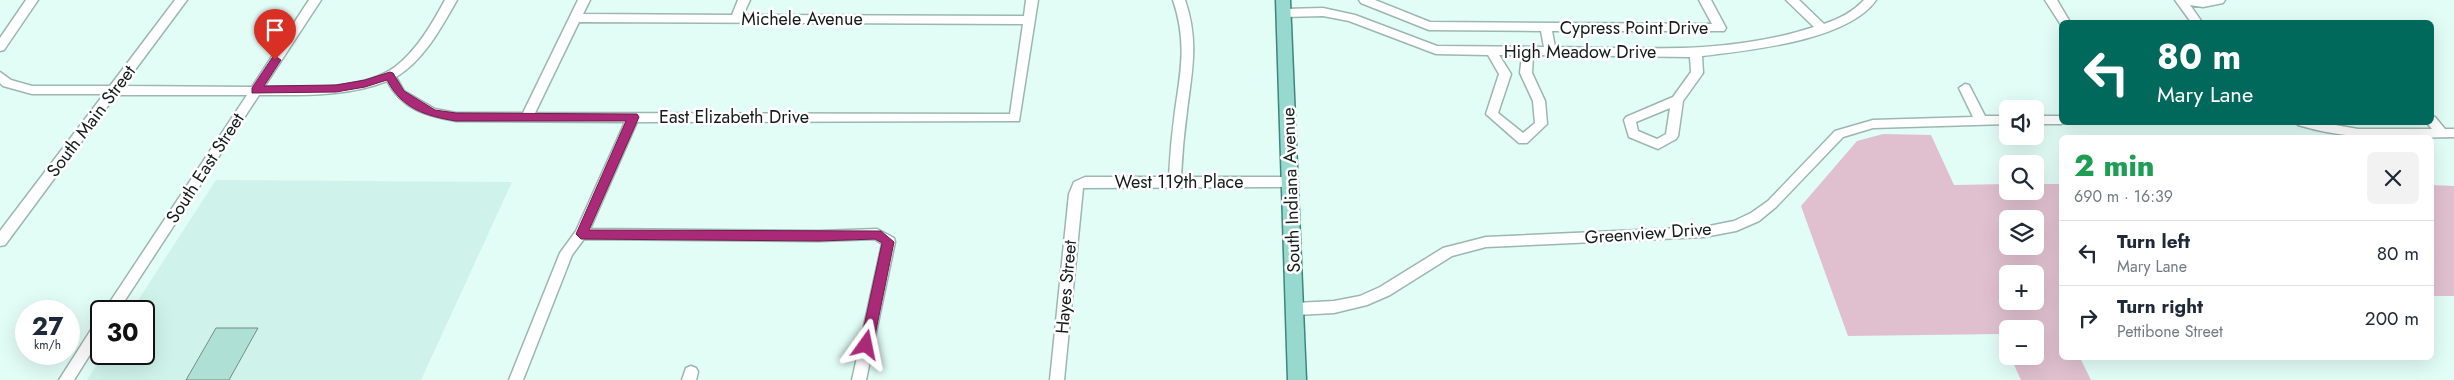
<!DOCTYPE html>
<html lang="en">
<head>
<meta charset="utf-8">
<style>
  body { margin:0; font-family:Jost,sans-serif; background:#f2f2f3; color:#1f2937; height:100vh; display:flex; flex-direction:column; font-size:19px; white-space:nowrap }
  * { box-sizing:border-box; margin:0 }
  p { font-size:16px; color:#747a83 }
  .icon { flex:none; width:28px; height:28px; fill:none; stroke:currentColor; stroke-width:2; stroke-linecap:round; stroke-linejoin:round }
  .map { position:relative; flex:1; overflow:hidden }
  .drawer { position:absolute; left:2059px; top:135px; width:375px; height:225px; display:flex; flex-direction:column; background:#fff; border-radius:8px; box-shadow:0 5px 20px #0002 }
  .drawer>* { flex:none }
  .guide { position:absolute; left:2059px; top:20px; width:375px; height:105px; border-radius:8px; box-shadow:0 5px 20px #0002; background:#00695c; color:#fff; overflow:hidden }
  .fabs { position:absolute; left:1999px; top:100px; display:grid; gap:10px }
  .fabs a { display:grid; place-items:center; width:45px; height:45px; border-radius:8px; background:#fff; box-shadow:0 5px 20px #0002; font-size:25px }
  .speed { position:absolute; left:15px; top:300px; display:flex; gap:10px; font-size:25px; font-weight:700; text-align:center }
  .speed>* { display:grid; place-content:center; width:65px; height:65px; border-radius:50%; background:#fff; box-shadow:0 5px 20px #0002; line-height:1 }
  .speed small { font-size:12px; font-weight:400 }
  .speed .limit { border:2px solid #111; border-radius:8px; background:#fff; color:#111 }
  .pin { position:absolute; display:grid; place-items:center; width:42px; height:42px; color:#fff; margin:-51px -21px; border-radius:50% 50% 50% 0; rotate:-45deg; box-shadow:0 0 5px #0007 }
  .pin .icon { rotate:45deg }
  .me { position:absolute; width:55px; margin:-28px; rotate:12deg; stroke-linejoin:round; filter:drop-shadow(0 0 4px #0008) }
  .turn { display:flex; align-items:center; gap:18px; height:105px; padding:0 15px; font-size:22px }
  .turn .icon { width:65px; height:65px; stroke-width:2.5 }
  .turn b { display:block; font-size:35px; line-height:42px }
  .round { display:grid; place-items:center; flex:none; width:52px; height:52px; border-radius:8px; background:#f2f2f3 }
  .headline { display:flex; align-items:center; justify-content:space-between; height:85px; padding:0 15px }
  h1 { font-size:30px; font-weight:800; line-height:38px; color:#1e9e55 }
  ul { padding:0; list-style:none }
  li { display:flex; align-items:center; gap:15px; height:65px; padding:0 15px; border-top:1px solid #e0e1e3 }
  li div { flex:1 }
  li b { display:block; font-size:19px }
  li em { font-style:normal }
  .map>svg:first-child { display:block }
  .built { fill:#cff3ea }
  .green { fill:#e0c0cf; fill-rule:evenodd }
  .building { fill:#aee0d5; stroke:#748c87 }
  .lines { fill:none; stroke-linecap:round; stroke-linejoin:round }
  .minor-casing { stroke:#9db6b0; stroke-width:3 }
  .major-casing { stroke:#3c877a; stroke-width:3 }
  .minor { fill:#fff; fill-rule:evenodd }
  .major { fill:#97d9ce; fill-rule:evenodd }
  .route { fill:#aa2a78; stroke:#6e1b4e }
  .labels { text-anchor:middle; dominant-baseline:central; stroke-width:5; stroke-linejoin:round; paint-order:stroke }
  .street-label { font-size:18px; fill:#131c1a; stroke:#fff }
</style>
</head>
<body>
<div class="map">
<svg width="2454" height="380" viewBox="0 0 2454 380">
  <rect width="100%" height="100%" fill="#e2fcf6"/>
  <!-- built -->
  <path class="built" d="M216,180L512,182L421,380H87L104,354H144V311H131Z"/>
  <!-- green -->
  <path class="green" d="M1883,134L1931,135L1954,185L2007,184L2008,191H2035V184H2061V358H2080L2091,380H2021L2010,356H2035V329H2008L2007,351L2000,334L1848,336L1801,206L1857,141ZM2008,219H2035V246H2008ZM2008,274H2035V301H2008Z
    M2431,185L2454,186V296H2431Z"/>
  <!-- building -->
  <path class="building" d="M216,328H258L229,380H186Z"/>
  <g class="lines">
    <!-- minor casing -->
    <g class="minor-casing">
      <path id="minor" d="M26,0H38L4,50L0,51V38Z
        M175,0H187L123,86L252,87L309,0H321L264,87C303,87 362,91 395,67C417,50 432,24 445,0H457C441,28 424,60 396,77L404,91L435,109L456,113H523L578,0H590L583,14L732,15L738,0H750L743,15L1024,16L1026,0H1038L1019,121L637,122L590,229L819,231L877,229L894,238L895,242L866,380H852L882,244L875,239L819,241L584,239L572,255L523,380H509L560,253L576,231L625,122L456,121C426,116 402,109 387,81C347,97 301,95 259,95L118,311H104L247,95H116L5,245L0,246V231L104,94H32L3,86L0,83V72L11,80L32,86H110ZM579,22L1023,24L1010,114L535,113Z
        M1173,0H1185C1199,41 1192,70 1187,111C1184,133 1182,155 1181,177H1291L1297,182L1291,187L1083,188L1064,380H1050L1069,194L1074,182L1085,177H1169C1170,155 1172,133 1175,111C1181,70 1187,41 1173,0Z
        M1359,0H1375L1430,22L1712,24L1699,0H1711L1726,28L1724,31H1552L1555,47C1644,48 1728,55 1814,27L1786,0H1799L1824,24C1839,19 1853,12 1864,0H1876C1848,41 1749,50 1702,56L1703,73L1683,101L1678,136L1676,139L1658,149L1629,137L1624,120L1626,117L1673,97L1691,72L1690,57L1533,55L1532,73L1545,101L1547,124L1527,143H1519L1486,114L1499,74L1488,55L1436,54L1349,21L1323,16L1284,17L1278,13L1284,9L1323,8L1355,15L1437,46L1544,47L1541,31L1429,30L1361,3ZM1499,55H1522L1520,73L1533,101L1535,123L1523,133L1498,113L1511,74ZM1670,108L1666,134L1657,139L1638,131L1636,122Z
        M2045,0H2057L2070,22H2061V25Z
        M2175,0H2225L2223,3L2203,7L2190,5L2202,22H2191Z
        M1965,84L1969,85L1985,116H2008V124L1873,128L1843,137L1776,207L1759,221L1736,231L1704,237L1486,247L1452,256L1390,295L1367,305L1334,313L1296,315L1291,313L1289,309L1291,305L1296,303L1334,301L1360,296L1380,287L1443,248L1486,237L1704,227L1734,221L1751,213L1768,201L1835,131L1873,120L1973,117L1959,88Z
        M2035,116H2061V122H2066L2061,124H2035Z
        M2431,116L2435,117L2445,129H2454V137C2402,138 2349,141 2298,125L2296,122H2318L2358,129H2432L2426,122H2431Z
        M101,320V337L74,380H59L96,322Z
        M691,366L696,368L698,372L696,380H682L686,368Z"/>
    </g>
    <!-- major casing -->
    <g class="major-casing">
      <path id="major" d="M1276,0H1290L1306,380H1288Z"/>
    </g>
    <!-- minor -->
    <use href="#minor" class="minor"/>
    <!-- major -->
    <use href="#major" class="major"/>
  </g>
  <!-- route -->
  <path class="route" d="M275,56L281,60L264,86L336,85L365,80L390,72L393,73L404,91L435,110L456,113L637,114L639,117L589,230L881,231L894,242L873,345L866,351L860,345L882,243L875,239L819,241L581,239L576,234L626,121H456C426,116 402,109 387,80L365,87L336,92L252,93V88L272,58Z"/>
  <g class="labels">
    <!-- street labels -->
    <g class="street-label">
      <text x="802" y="19">Michele Avenue</text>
      <text x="1634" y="28">Cypress Point Drive</text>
      <text x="1580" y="52">High Meadow Drive</text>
      <text x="734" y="117">East Elizabeth Drive</text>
      <text transform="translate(91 121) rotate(-53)">South Main Street</text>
      <text transform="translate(205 168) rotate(-57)">South East Street</text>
      <text x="1179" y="182">West 119th Place</text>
      <text transform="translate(1291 190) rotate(-92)">South Indiana Avenue</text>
      <text transform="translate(1648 233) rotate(-4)">Greenview Drive</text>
      <text transform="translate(1066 287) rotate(-85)">Hayes Street</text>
    </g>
  </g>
</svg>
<div class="fabs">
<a><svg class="icon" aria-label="sound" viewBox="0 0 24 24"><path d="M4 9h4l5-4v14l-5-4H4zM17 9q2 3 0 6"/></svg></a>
<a><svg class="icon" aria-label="search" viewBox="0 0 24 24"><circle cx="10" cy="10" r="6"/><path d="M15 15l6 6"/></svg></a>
<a><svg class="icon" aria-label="layers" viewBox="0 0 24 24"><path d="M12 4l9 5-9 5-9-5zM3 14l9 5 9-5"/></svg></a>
<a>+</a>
<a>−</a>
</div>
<div class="speed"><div>27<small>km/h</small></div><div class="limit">30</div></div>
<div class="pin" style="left:275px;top:60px;background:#d93025"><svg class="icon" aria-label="arrive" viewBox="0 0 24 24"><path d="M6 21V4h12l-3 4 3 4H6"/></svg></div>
<svg class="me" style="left:866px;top:345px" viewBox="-20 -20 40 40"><path d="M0-17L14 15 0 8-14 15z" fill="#aa2a78" stroke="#fff" stroke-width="4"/></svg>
<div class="guide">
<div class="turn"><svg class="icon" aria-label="left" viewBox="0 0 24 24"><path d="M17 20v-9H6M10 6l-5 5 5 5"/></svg><div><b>80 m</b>Mary Lane</div></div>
</div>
<section class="drawer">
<div class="headline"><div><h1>2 min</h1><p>690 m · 16:39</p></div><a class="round"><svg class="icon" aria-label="close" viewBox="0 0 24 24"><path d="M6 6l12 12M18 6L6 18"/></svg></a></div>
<ul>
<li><svg class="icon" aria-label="left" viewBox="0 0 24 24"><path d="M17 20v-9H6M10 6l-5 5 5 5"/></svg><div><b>Turn left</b><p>Mary Lane</p></div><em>80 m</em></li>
<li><svg class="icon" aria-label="right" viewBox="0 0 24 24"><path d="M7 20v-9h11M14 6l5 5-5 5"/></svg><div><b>Turn right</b><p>Pettibone Street</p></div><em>200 m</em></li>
</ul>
</section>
</div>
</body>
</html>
